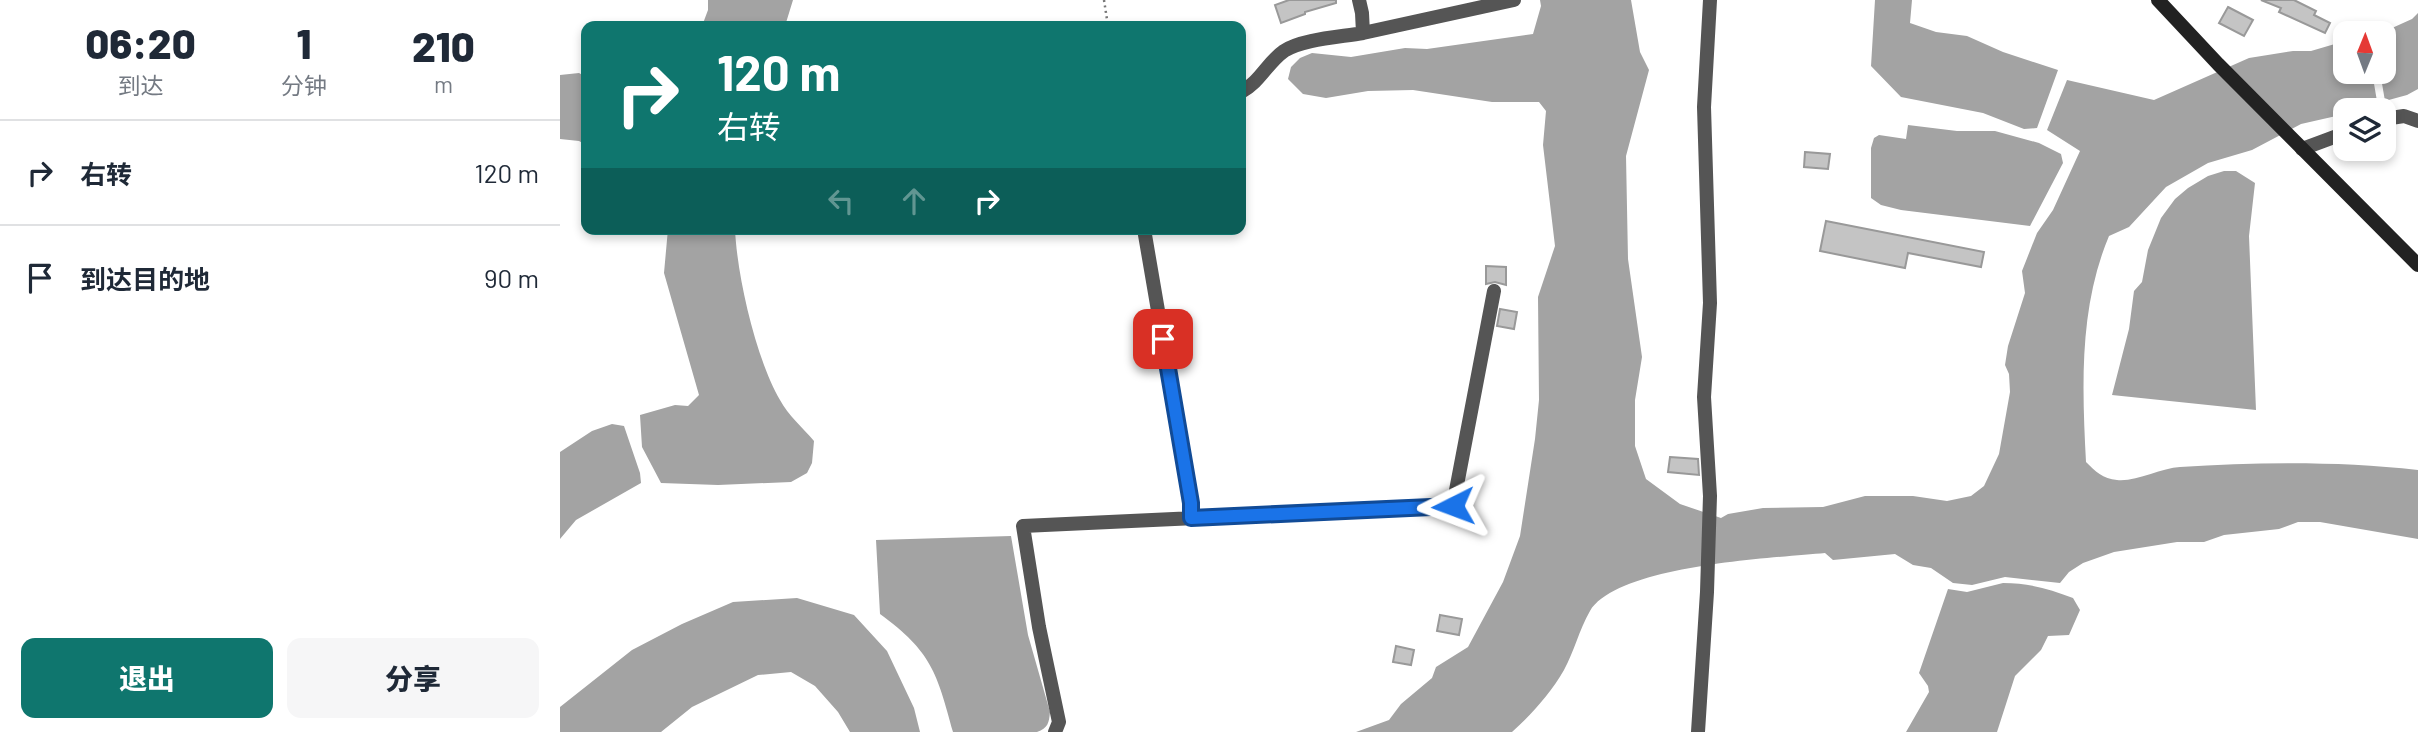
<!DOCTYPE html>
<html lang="zh">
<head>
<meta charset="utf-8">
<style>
  body { margin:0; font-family:Barlow,"Noto Sans SC",sans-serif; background:#f6f6f7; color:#1f2937; height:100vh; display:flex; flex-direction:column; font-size:26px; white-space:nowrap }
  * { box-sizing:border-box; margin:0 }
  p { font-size:23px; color:#747a83 }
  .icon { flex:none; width:38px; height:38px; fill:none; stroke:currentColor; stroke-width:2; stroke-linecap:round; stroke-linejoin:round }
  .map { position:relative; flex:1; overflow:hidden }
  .panel { display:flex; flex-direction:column; background:#fff; width:560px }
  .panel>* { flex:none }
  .banner { position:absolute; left:21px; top:21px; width:665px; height:214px; border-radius:14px; box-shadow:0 4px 10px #0003; background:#0f766e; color:#fff; overflow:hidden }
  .needle { width:46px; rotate:1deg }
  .controls { position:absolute; left:1773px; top:21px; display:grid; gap:14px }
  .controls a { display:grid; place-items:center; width:63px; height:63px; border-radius:14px; background:#fff; box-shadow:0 4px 10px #0003; font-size:35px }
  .pin { position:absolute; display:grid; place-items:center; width:60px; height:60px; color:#fff; margin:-30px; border-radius:14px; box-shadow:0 4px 10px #0006 }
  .me { position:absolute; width:77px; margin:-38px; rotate:267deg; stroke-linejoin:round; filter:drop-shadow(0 0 5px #0008) }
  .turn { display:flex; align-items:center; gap:24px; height:147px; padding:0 21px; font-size:32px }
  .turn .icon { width:91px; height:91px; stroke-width:2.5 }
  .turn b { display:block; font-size:49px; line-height:60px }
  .lanes { display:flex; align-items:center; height:66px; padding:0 21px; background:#0003; justify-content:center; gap:35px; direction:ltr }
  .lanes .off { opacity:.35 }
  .eta { display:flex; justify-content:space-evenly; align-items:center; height:119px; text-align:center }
  .eta b { font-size:42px; font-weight:800; line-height:49px }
  .button { display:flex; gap:14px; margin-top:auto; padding:14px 21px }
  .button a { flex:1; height:80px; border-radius:14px; background:#0f766e; color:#fff; font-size:28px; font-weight:800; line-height:80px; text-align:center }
  .button a+a { background:#f6f6f7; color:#1f2937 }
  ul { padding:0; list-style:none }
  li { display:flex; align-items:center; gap:21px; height:105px; padding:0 21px; border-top:2px solid #e0e1e3 }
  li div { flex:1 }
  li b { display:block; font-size:26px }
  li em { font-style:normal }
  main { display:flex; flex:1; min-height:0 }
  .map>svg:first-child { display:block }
  .water { fill:#a3a3a3 }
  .building { fill:#c4c4c4; stroke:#999; stroke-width:2 }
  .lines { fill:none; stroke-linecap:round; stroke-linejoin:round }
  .path { stroke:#777; stroke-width:2.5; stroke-dasharray:2 3.5; stroke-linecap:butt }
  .street { stroke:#555; stroke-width:14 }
  .secondary { stroke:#222; stroke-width:14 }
  .route-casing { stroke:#114b97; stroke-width:18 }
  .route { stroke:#1a73e8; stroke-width:12 }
</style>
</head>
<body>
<main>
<section class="panel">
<div class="eta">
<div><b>06:20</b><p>到达</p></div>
<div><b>1</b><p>分钟</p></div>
<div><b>210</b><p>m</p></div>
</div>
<ul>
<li><svg class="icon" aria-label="right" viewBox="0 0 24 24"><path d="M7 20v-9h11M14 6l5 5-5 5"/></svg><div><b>右转</b></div><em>120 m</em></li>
<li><svg class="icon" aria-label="arrive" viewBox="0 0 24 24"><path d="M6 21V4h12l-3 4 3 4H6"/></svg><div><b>到达目的地</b></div><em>90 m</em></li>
</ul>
<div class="button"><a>退出</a><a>分享</a></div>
</section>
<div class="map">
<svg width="1858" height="732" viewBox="0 0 1858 732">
  <rect width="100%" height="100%" fill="#fff"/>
  <!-- water -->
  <path class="water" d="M148,0H233L225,26H142L148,10Z
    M980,0H1071L1080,52L1089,70L1066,156L1068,259L1082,357L1075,400V446L1086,479L1120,504L1161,518L1168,514L1203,508L1263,507L1305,496H1353L1387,501L1411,496L1424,486L1439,454L1450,392L1449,374L1445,365L1448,346L1465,293L1462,271L1477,233L1493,210L1520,151L1487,130L1507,80L1594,100L1689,58L1733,51H1751L1785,41V72H1812L1818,107L1785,110V114L1741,124L1692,150L1648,163L1606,187L1569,227L1549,236C1519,307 1522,387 1526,462C1535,471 1543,479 1557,480C1576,482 1601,468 1620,467C1699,462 1779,461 1858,470V539L1760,522H1738L1719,529L1664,535L1644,542H1617L1554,552L1523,563L1509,572L1500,583L1445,577L1412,585L1393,583L1371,568L1353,565L1335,554L1273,560L1265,553C1213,558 1058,565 1030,611C1019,630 1014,652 1004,670C991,693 971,715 952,732H796L829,720L841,704L872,678L876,667L908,647L943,582L960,536L975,439L979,400L978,297L995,246L983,145L986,111L979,102H932L853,90L808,91L766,98L743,94L728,79L731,67L740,58L752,53L791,57L845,48L867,49L973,34L981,6Z
    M1315,0H1352L1350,23L1376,32L1407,36L1443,52L1498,70L1477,128L1464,129L1423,113L1341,97L1311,66Z
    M1858,13V89L1847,95L1825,101L1820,72H1824V33H1821L1852,19Z
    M19,73L26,77V145L19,141L0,139V75Z
    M1348,125L1397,131H1435L1479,143L1501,154L1503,163L1470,226L1341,210L1321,205L1311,198V148L1314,138L1319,135L1346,139Z
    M1664,171H1676L1695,183L1689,236L1696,410L1552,395L1569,329L1574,291L1582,282L1588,250L1601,218L1615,199L1628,188L1648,176Z
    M108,229H175C177,276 196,359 220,400C228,415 243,428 254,441L252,463L247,473L231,482L158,485L101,483L82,447L80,415L115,405L128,406L139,395L104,273Z
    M52,424L64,426L80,473L81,483L16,520L0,539V452L32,431Z
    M451,536L468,635L490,712C489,723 488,728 477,732H393C377,673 372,652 320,614L316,540Z
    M1443,583C1469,583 1489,589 1513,598L1520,610L1509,635L1488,636L1481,650L1455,676L1437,732H1346L1369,692L1368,686L1359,673L1388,589L1407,592Z
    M237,598L294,615L327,651L354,708L360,732H290L278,712L255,686L231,672L198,675L132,707L101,732H0V707L72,650L122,624L173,602Z"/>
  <!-- building -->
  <path class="building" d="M729,0H776V3L745,12V14L721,23L715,5Z
    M1701,0H1734L1756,11L1754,15L1770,23L1765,33L1719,12L1721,8Z
    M1668,7L1693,20L1684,36L1659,23Z
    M1245,152L1270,154L1268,169L1244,167Z
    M1266,221L1424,252L1421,267L1348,253L1345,268L1260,251Z
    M926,266L946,267V285L935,282L926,284Z
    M940,309L957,312L954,329L937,326Z
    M1110,457L1138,459L1139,475L1108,472Z
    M880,615L902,619L899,635L877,631Z
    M836,646L854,650L851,665L833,662Z"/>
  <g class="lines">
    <!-- path -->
    <path class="path" d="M544,0L548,26"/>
    <!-- street -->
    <path class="street" d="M803,33L954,0
      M681,92C700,82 707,63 724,51C742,39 781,37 803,33L802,13L799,0
      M1824,119L1844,116L1858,121
      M1742,149L1785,133
      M584,229L631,503V518
      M495,732L499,722L479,627L463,526L893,506L934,291
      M1138,732L1147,592L1150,496L1144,397L1150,303L1144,107L1150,0"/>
    <!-- secondary -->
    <path class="secondary" d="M1598,0L1658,64L1858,265"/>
  </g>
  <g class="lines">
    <!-- route casing -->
    <g class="route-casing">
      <path id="route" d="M603,339L631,503V518L893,506"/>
    </g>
    <!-- route -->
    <use href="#route" class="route"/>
  </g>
</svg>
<div class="controls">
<a><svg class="needle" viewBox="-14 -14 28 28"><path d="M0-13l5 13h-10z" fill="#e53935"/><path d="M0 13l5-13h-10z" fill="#747a83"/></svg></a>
<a><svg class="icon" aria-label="layers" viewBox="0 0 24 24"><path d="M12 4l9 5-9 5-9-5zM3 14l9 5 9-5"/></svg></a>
</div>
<div class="pin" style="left:603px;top:339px;background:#d93025"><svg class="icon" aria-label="arrive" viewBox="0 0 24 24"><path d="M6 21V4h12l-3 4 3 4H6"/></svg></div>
<svg class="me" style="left:893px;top:506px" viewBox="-20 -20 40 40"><path d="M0-17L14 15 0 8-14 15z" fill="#1a73e8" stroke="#fff" stroke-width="4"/></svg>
<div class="banner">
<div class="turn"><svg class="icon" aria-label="right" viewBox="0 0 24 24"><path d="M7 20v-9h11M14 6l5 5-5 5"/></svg><div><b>120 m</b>右转</div></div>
<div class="lanes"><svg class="icon off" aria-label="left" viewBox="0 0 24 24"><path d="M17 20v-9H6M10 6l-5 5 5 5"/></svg><svg class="icon off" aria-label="ahead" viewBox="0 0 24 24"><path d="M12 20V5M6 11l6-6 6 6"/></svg><svg class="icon" aria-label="right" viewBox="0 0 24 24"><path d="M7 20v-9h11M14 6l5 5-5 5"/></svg></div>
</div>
</div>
</main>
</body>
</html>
